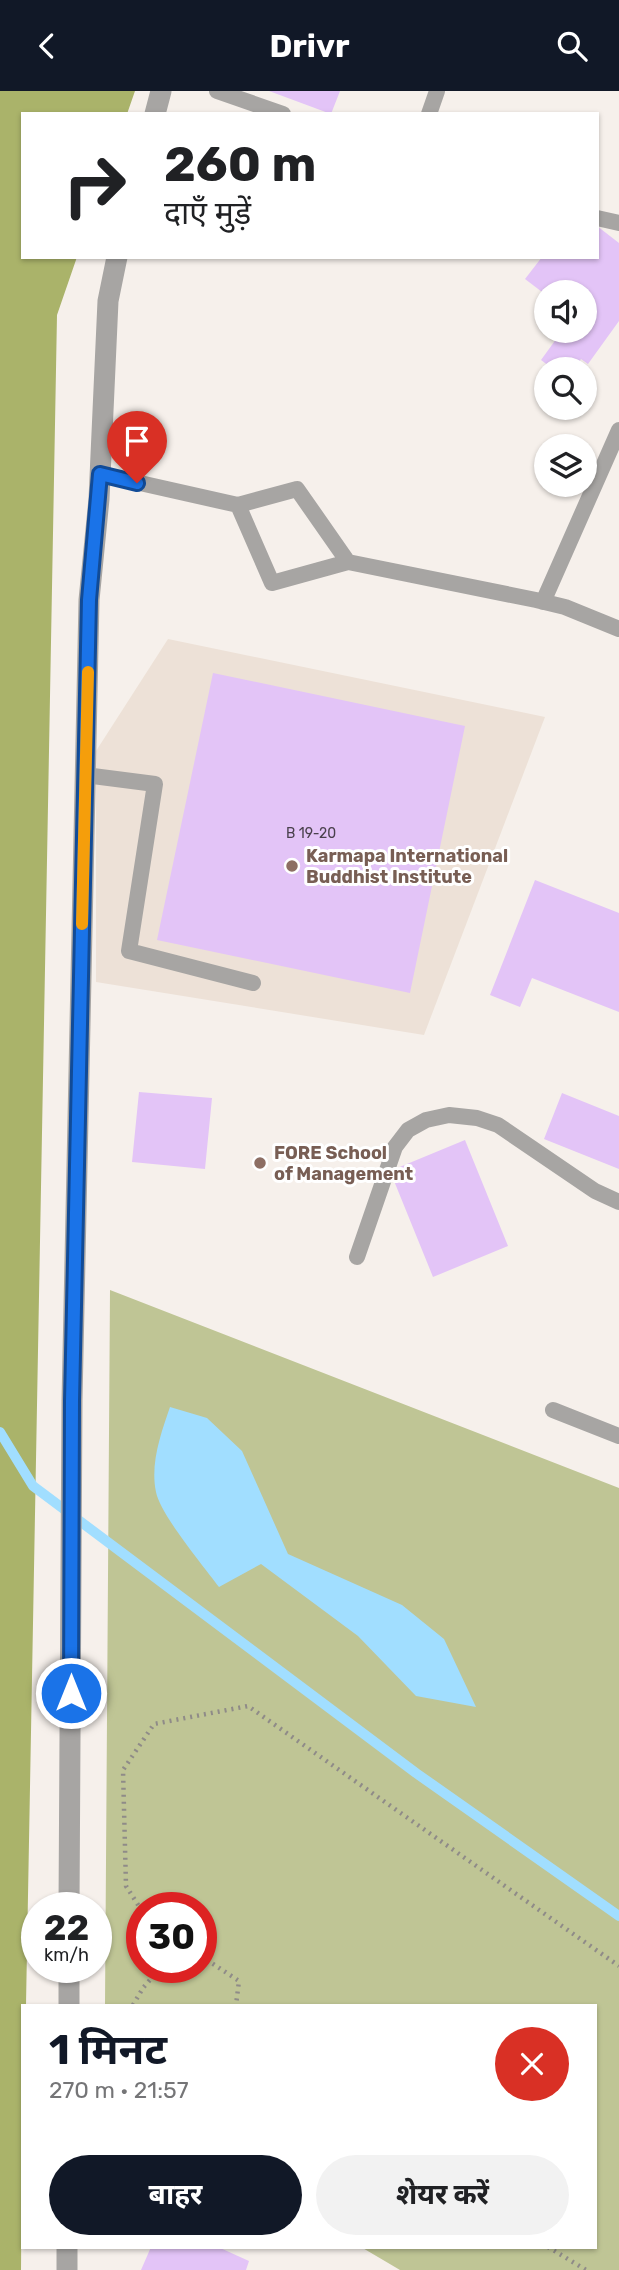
<!DOCTYPE html>
<html lang="hi">
<head>
<meta charset="utf-8">
<style>
  body { margin:0; font-family:Rubik,"Noto Sans Devanagari",sans-serif; background:#f2f2f2; color:#202124; height:100vh; display:flex; flex-direction:column; font-size:26px; white-space:nowrap }
  * { box-sizing:border-box; margin:0 }
  p { font-size:23px; color:#757577 }
  .icon { flex:none; width:38px; height:38px; fill:none; stroke:currentColor; stroke-width:2; stroke-linecap:round; stroke-linejoin:round }
  .map { position:relative; flex:1; overflow:hidden }
  .drawer { position:absolute; left:21px; top:1913px; width:576px; height:245px; display:flex; flex-direction:column; background:#fff; border-radius:0px; box-shadow:0 2px 5px #0004 }
  .drawer>* { flex:none }
  .banner { position:absolute; left:21px; top:21px; width:578px; height:147px; border-radius:0px; box-shadow:0 2px 5px #0004; background:#fff; color:#202124; overflow:hidden }
  .controls { position:absolute; left:534px; top:189px; display:grid; gap:14px }
  .controls a { display:grid; place-items:center; width:63px; height:63px; border-radius:50%; background:#fff; box-shadow:0 2px 5px #0004; font-size:35px }
  .speed { position:absolute; left:21px; top:1801px; display:flex; gap:14px; font-size:35px; font-weight:700; text-align:center }
  .speed>* { display:grid; place-content:center; width:91px; height:91px; border-radius:50%; background:#fff; box-shadow:0 2px 5px #0004; line-height:1 }
  .speed small { font-size:18px; font-weight:400 }
  .speed .limit { border:10px solid #d22; background:#fff; color:#111 }
  .pin { position:absolute; display:grid; place-items:center; width:60px; height:60px; color:#fff; margin:-72px -30px; border-radius:50% 50% 50% 0; rotate:-45deg; box-shadow:0 0 7px #0007 }
  .pin .icon { rotate:45deg }
  .me { position:absolute; width:77px; margin:-38px; rotate:0deg; stroke-linejoin:round; filter:drop-shadow(0 0 5px #0008) }
  .turn { display:flex; align-items:center; gap:24px; height:147px; padding:0 28px; font-size:32px }
  .turn .icon { width:91px; height:91px; stroke-width:2.5 }
  .turn b { display:block; font-size:49px; line-height:60px }
  .round { display:grid; place-items:center; flex:none; width:74px; height:74px; border-radius:37px; background:#f2f2f2 }
  .head { display:flex; align-items:center; justify-content:space-between; height:119px; padding:0 28px }
  h1 { font-size:42px; font-weight:700; line-height:52px; color:#111827 }
  .button { display:flex; gap:14px; margin-top:auto; padding:14px 28px }
  .button a { flex:1; height:80px; border-radius:42px; background:#111827; color:#fff; font-size:28px; font-weight:700; line-height:80px; text-align:center }
  .button a+a { background:#f2f2f2; color:#202124 }
  header { display:flex; justify-content:space-between; align-items:center; height:91px; padding:0 28px; background:#111827; color:#fff; font-size:32px; font-weight:700 }
  .map>svg:first-child { display:block }
  .built { fill:#ede1d7 }
  .green { fill:#bfc595; fill-rule:evenodd }
  .forest { fill:#aab36a }
  .water { fill:#a1deff }
  .lines { fill:none; stroke-linecap:round; stroke-linejoin:round }
  .stream { stroke:#a1deff; stroke-width:10 }
  .building { fill:#e3c4f7 }
  .path { stroke:#8f8b88; stroke-width:4.5; stroke-dasharray:2 5; stroke-linecap:butt }
  .service { stroke:#a7a5a3; stroke-width:16 }
  .minor { stroke:#a7a5a3; stroke-width:21 }
  .route-casing { stroke:#114b97; stroke-width:18 }
  .route { stroke:#1a73e8; stroke-width:12 }
  .slow { stroke:#f59e0b; stroke-width:12 }
  .education-dot { fill:#8d6e63; stroke:#fff; stroke-width:2.5 }
  .labels { text-anchor:middle; dominant-baseline:central; stroke-width:6; stroke-linejoin:round; paint-order:stroke }
  .number-label { font-size:14px; fill:#4a414d }
  .education-label { font-size:18px; font-weight:bold; fill:#785e54; stroke:#fff; text-anchor:start }
</style>
</head>
<body>
<header><svg class="icon" aria-label="back" viewBox="0 0 24 24"><path d="M15 5l-7 7 7 7"/></svg>Drivr<svg class="icon" aria-label="search" viewBox="0 0 24 24"><circle cx="10" cy="10" r="6"/><path d="M15 15l6 6"/></svg></header>
<div class="map">
<svg width="619" height="2179" viewBox="0 0 619 2179">
  <rect width="100%" height="100%" fill="#f6f0eb"/>
  <!-- built -->
  <path class="built" d="M168,548L545,626L424,944L96,891V660Z"/>
  <!-- green -->
  <path class="green" d="M110,1199L619,1397V2179H400L361,2156H595V1914H105ZM142,1816H201V1876H142Z"/>
  <!-- forest -->
  <path class="forest" d="M0,0H135L127,23H23V166H77L57,224L26,1914H23L21,2179H0Z"/>
  <!-- water -->
  <path class="water" d="M170,1316L207,1327L242,1360L288,1463L402,1514L444,1548L476,1616L416,1605L358,1545L261,1473L219,1496C204,1476 160,1423 156,1401C150,1373 161,1342 170,1316Z"/>
  <g class="lines">
    <!-- stream -->
    <path class="stream" d="M0,1341L33,1395L416,1682L619,1825"/>
  </g>
  <!-- building -->
  <path class="building" d="M269,0H340L331,23Z
    M597,135L619,152V230L588,273L581,268L574,278H553L541,269L562,240H584V201H546V204L525,188L542,166H597Z
    M213,582L465,635L410,902L157,849Z
    M535,789L619,822V921L532,887L520,916L490,904Z
    M139,1001L212,1007L205,1078L132,1071Z
    M562,1002L619,1025V1078L544,1048Z
    M465,1049L508,1155L433,1186L390,1080Z
    M151,2156H218L249,2170L246,2179H141Z"/>
  <g class="lines">
    <!-- path -->
    <path class="path" d="M142,1820L126,1795L123,1679L154,1633L248,1615L619,1875
      M201,1865L239,1890L236,1914
      M133,1914L143,1897L161,1876
      M548,2156L586,2179"/>
    <!-- service -->
    <path class="service" d="M217,0L283,23
      M429,23L437,0
      M597,127L619,132
      M100,383L238,414L297,398L348,471L272,492L238,414
      M348,471L536,509L565,516L619,538
      M543,511L619,339
      M85,684L155,693L129,860L253,892
      M357,1166L395,1056L408,1039L426,1029L449,1024L477,1027L498,1034L595,1100L619,1111
      M553,1319L619,1345"/>
    <!-- minor -->
    <path class="minor" d="M155,23L161,0
      M69,1816L72,1310L89,509L99,408L108,210L117,166
      M69,1914V1876
      M67,2179V2156"/>
  </g>
  <g class="lines">
    <!-- route casing -->
    <g class="route-casing">
      <path id="route" d="M71,1602L72,1310L89,509L100,383L137,392"/>
    </g>
    <!-- route -->
    <use href="#route" class="route"/>
    <!-- slow -->
    <path class="slow" d="M82,833L88,581"/>
  </g>
  <!-- markers -->
  <g class="education-dot">
    <circle cx="292" cy="775" r="7"/>
    <circle cx="260" cy="1072" r="7"/>
  </g>
  <g class="labels">
    <!-- number labels -->
    <g class="number-label">
      <text x="311" y="742">B 19-20</text>
    </g>
    <!-- education labels -->
    <g class="education-label">
      <text x="306" y="765">Karmapa International<tspan x="306" dy="21">Buddhist Institute</tspan></text>
      <text x="274" y="1062">FORE School<tspan x="274" dy="21">of Management</tspan></text>
    </g>
  </g>
</svg>
<div class="controls">
<a><svg class="icon" aria-label="sound" viewBox="0 0 24 24"><path d="M4 9h4l5-4v14l-5-4H4zM17 9q2 3 0 6"/></svg></a>
<a><svg class="icon" aria-label="search" viewBox="0 0 24 24"><circle cx="10" cy="10" r="6"/><path d="M15 15l6 6"/></svg></a>
<a><svg class="icon" aria-label="layers" viewBox="0 0 24 24"><path d="M12 4l9 5-9 5-9-5zM3 14l9 5 9-5"/></svg></a>
</div>
<div class="speed"><div>22<small>km/h</small></div><div class="limit">30</div></div>
<div class="pin" style="left:137px;top:392px;background:#d93025"><svg class="icon" aria-label="arrive" viewBox="0 0 24 24"><path d="M6 21V4h12l-3 4 3 4H6"/></svg></div>
<svg class="me" style="left:71px;top:1602px" viewBox="-20 -20 40 40"><circle r="17" fill="#1a73e8" stroke="#fff" stroke-width="3"/><path d="M0-11L8 9 0 5-8 9z" fill="#fff"/></svg>
<div class="banner">
<div class="turn"><svg class="icon" aria-label="right" viewBox="0 0 24 24"><path d="M7 20v-9h11M14 6l5 5-5 5"/></svg><div><b>260 m</b>दाएँ मुड़ें</div></div>
</div>
<section class="drawer">
<div class="head"><div><h1>1 मिनट</h1><p>270 m · 21:57</p></div><a class="round" style="background:#d93025;color:#fff"><svg class="icon" aria-label="close" viewBox="0 0 24 24"><path d="M6 6l12 12M18 6L6 18"/></svg></a></div>
<div class="button"><a>बाहर</a><a>शेयर करें</a></div>
</section>
</div>
</body>
</html>
